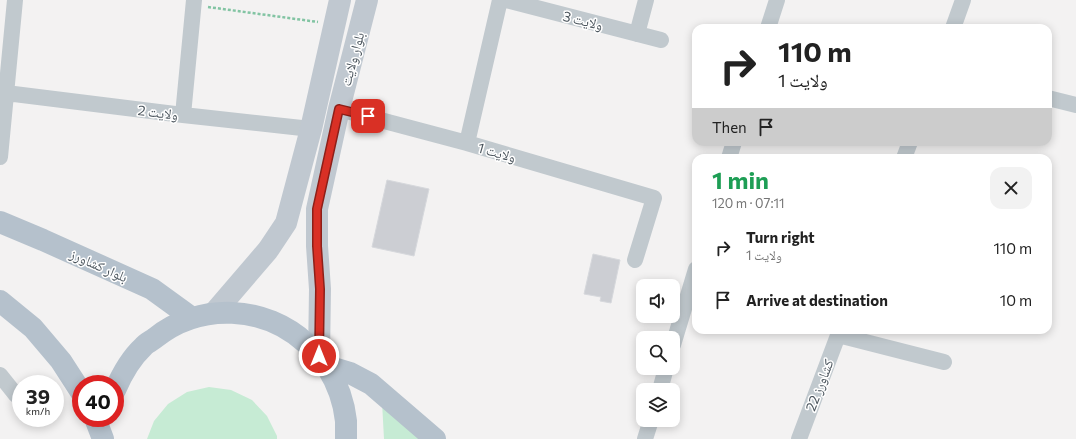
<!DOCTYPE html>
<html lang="en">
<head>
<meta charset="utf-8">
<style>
  body { margin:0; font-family:Commissioner,"Noto Naskh Arabic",sans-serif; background:#f2f2f2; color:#222; height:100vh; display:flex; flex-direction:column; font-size:15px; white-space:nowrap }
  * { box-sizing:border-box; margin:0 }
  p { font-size:13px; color:#767676 }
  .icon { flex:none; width:22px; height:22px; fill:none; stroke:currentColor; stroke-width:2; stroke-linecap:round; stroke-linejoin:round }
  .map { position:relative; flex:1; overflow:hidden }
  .drawer { position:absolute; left:692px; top:154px; width:360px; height:180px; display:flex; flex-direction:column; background:#fff; border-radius:12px; box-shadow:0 2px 10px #0003 }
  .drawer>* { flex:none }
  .top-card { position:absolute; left:692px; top:24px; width:360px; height:122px; border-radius:12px; box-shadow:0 2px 10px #0003; background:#fff; color:#222; overflow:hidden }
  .fabs { position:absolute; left:636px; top:279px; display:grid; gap:8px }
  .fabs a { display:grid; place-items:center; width:44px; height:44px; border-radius:8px; background:#fff; box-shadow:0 2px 10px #0003; font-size:20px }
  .speed { position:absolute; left:12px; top:375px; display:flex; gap:8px; font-size:20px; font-weight:700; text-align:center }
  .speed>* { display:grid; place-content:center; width:52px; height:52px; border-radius:50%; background:#fff; box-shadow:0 2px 10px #0003; line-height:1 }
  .speed small { font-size:10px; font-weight:400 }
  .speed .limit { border:6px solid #d22; background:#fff; color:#111 }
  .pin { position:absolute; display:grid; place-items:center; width:34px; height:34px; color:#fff; margin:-17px; border-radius:8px; box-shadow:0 2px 6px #0006 }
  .me { position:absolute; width:44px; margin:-22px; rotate:0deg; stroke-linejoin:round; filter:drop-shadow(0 0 3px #0008) }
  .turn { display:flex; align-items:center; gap:14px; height:84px; padding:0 20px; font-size:18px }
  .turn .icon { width:52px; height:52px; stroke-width:2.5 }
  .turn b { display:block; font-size:28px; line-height:34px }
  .then { display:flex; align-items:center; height:38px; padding:0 20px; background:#0003; gap:8px; font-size:15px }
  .round { display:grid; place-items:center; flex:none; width:42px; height:42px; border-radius:12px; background:#f2f2f2 }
  .headline { display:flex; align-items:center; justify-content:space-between; height:68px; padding:0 20px }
  h1 { font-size:24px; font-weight:700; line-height:30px; color:#1e9e55 }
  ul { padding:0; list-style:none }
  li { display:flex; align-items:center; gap:12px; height:52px; padding:0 20px }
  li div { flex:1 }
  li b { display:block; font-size:15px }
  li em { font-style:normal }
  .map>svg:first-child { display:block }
  .green { fill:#c6ebd4 }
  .building { fill:#ccced3; stroke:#d6d8dc }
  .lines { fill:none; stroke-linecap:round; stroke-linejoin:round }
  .path { stroke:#82c4a3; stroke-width:2.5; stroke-dasharray:3 2; stroke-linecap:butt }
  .street { stroke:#c1c9ce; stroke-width:16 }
  .secondary { stroke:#c0c8d0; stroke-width:22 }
  .primary { stroke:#b5c1cc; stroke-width:22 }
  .route-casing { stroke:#8d1f18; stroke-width:10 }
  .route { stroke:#d93025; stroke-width:7 }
  .labels { text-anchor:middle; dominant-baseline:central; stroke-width:3; stroke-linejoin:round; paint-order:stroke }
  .street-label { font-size:14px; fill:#4b555d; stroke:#fff }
</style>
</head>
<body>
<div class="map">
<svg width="1076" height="439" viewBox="0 0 1076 439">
  <rect width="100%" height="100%" fill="#f3f2f2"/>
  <!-- green -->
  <path class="green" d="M209,387L231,390L252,400L267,416L277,436V439H147L154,421L168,404L187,392Z
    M382,402L427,439H384Z"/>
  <!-- building -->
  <path class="building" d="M387,180L429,189L414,256L372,247Z
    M593,254L620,260L611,303L600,301L601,297L584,294Z"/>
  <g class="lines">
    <!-- path -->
    <path class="path" d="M208,7L318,22"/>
    <!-- street -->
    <path class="street" d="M506,0L661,40
      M768,28L777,0
      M953,28L963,0
      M637,34L646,0
      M6,93L183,115L311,129
      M1048,98L1076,105
      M339,109L467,143L654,198L635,260
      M183,115L194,0
      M467,143L500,0
      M0,157L15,0
      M729,158L734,142
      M904,158L910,142
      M838,335L944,362
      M673,345L696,269
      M0,375L16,395
      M660,390L666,368
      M645,439L651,420
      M799,439L840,330"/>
    <!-- secondary -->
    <path class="secondary" d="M214,313L268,250L286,223L311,129L340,0
      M319,356L320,289L317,246V209L339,109L367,0"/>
    <!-- primary -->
    <path class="primary" d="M0,222L43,240L152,289L192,318
      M0,301L33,328L61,361L81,392
      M327,366L350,373L371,384L435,439
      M115,390C122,374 130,359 143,347C146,343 151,341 155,338C200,302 265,305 307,344C315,351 322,358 327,367C337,383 344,402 346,421C346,427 346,433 346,439
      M95,418L103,439"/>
  </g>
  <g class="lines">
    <!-- route casing -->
    <g class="route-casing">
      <path id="route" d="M319,356L320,289L317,246V209L339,109L368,116"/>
    </g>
    <!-- route -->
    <use href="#route" class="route"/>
  </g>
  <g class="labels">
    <!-- street labels -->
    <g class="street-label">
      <text transform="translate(583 20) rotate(14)">ولایت 3</text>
      <text transform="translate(352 59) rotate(-75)">بلوار ولایت</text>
      <text transform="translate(158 112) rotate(7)">ولایت 2</text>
      <text transform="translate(497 152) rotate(16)">ولایت 1</text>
      <text transform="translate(99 265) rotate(24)">بلوار کشاورز</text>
      <text transform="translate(819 385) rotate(-69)">کشاورز 22</text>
    </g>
  </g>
</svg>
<div class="fabs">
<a><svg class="icon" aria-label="sound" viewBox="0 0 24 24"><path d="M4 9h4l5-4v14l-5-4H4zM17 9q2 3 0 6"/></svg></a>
<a><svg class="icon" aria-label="search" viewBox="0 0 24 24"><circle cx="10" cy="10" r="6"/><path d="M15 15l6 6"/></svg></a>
<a><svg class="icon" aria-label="layers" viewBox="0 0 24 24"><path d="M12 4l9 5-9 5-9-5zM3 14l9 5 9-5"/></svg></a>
</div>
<div class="speed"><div>39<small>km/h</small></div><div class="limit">40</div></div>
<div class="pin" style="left:368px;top:116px;background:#d93025"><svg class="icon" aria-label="arrive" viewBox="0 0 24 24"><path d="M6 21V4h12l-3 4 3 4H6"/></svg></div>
<svg class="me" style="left:319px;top:356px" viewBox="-20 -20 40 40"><circle r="17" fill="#d93025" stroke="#fff" stroke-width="3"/><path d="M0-11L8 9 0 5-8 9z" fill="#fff"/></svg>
<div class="top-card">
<div class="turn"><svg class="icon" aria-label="right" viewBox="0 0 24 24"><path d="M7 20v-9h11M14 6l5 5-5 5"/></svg><div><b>110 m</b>ولایت 1</div></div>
<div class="then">Then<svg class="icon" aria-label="arrive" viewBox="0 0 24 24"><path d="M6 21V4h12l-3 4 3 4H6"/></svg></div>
</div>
<section class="drawer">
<div class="headline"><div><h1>1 min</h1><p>120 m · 07:11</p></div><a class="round"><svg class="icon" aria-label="close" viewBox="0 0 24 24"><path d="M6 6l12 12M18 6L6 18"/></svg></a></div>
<ul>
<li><svg class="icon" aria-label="right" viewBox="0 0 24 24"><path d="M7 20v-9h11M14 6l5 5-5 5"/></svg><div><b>Turn right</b><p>ولایت 1</p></div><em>110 m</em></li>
<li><svg class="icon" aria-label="arrive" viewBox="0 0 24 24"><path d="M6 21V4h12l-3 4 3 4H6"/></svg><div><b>Arrive at destination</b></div><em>10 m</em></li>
</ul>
</section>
</div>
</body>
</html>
